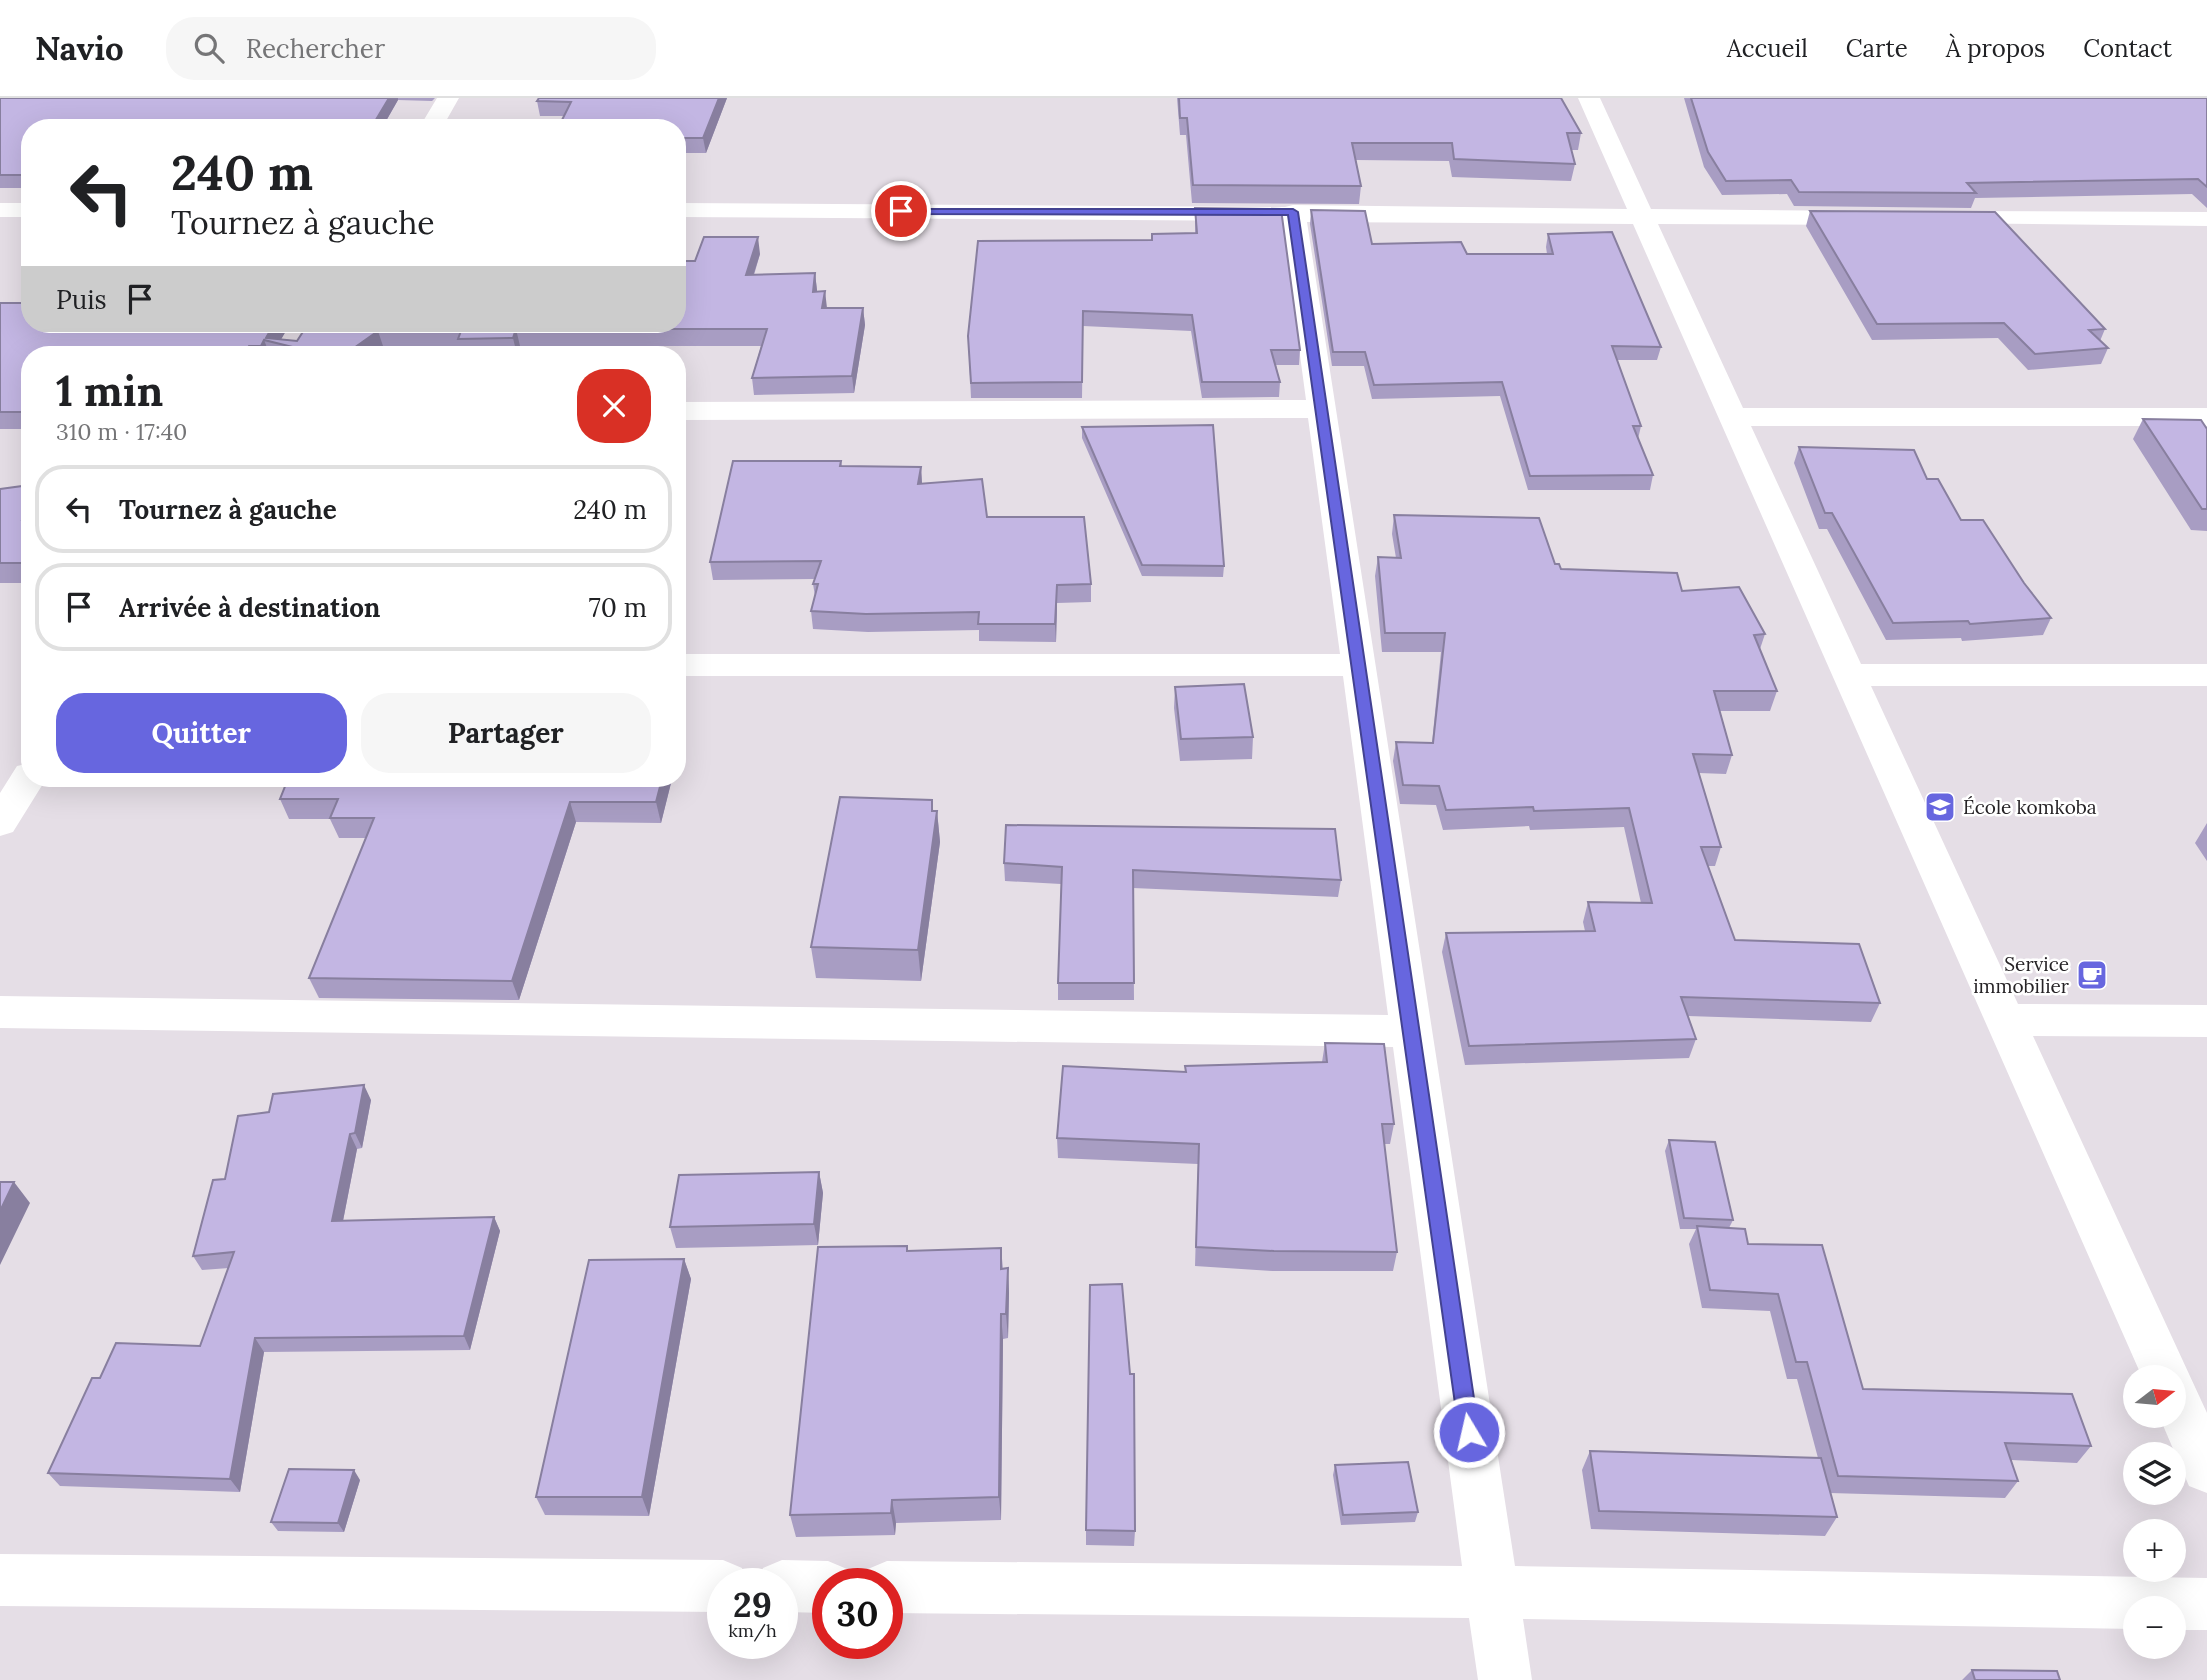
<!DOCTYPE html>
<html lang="fr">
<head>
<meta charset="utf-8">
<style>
  body { margin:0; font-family:Lora,serif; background:#f6f6f6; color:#202124; height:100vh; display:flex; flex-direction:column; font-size:26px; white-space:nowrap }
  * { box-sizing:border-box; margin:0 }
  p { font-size:23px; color:#757577 }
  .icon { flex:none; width:38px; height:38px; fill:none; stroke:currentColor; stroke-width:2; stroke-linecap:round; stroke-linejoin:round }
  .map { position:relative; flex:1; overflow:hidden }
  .details { position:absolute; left:21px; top:248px; width:665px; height:441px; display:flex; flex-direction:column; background:#fff; border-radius:28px; box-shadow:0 7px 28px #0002 }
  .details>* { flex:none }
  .hud { position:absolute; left:21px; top:21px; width:665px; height:214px; border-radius:28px; box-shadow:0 7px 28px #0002; background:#fff; color:#202124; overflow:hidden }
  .needle { width:46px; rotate:74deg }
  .buttons { position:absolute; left:2123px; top:1267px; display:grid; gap:14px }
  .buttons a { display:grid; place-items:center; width:63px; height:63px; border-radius:50%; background:#fff; box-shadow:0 7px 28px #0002; font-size:35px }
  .speed { position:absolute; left:707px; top:1470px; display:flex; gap:14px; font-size:35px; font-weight:700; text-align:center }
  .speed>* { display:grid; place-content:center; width:91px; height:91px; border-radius:50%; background:#fff; box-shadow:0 7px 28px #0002; line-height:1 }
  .speed small { font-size:18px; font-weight:400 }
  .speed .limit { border:10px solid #d22; background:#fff; color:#111 }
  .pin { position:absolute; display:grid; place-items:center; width:60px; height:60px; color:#fff; margin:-30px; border:4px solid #fff; border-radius:50%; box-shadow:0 2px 7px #0007 }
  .me { position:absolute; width:77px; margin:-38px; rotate:351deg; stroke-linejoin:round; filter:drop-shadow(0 0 5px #0008) }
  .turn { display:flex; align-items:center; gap:24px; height:147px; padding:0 35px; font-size:32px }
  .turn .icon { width:91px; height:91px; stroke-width:2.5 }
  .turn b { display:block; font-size:49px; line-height:60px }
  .then { display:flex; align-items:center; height:66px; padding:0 35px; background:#0003; gap:14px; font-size:26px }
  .round { display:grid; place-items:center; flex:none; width:74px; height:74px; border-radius:28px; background:#f6f6f6 }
  .head { display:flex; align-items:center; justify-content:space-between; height:119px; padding:0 35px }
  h1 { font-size:42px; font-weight:800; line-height:52px }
  .button { display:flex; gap:14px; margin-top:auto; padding:14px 35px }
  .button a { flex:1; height:80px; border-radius:28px; background:#6766df; color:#fff; font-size:28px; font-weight:800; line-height:80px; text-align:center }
  .button a+a { background:#f6f6f6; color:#202124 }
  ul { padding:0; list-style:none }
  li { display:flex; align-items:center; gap:21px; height:88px; margin:0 14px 10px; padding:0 21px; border:4px solid #e0e0e0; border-radius:28px }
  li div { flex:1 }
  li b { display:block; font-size:26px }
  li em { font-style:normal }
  header { display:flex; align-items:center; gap:42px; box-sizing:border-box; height:98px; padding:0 35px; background:#fff; border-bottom:2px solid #e0e0e0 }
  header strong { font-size:33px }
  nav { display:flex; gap:38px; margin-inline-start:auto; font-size:24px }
  .search { width:490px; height:63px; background:#f6f6f6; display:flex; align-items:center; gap:18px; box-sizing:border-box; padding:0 24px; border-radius:28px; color:#757577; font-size:26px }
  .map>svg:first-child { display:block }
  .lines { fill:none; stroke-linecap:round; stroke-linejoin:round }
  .minor { fill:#fff; fill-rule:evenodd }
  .wall { fill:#a89dc3 }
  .shaded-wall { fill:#887f9f }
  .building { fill:#c3b6e3; stroke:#887f9f; stroke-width:2 }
  .route { fill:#6766df; stroke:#434291; stroke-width:2 }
  .labels { text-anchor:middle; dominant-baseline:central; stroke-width:5; stroke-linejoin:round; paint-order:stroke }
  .poi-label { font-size:19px; fill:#262326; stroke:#fff; text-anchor:start }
</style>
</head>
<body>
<header>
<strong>Navio</strong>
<div class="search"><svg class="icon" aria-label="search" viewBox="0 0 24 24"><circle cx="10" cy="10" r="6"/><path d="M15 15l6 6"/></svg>Rechercher</div>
<nav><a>Accueil</a><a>Carte</a><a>À propos</a><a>Contact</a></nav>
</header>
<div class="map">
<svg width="2207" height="1582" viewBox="0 0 2207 1582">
  <rect width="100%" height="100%" fill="#e5dee6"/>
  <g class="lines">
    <!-- minor -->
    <path class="minor" d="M437,0H459L442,30H419Z
      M1578,0H1600L1651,111L1862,113L1871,115L1874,120L1871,125L1862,127L1658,126L1743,310H2207V328H1751L1861,566H2207V588H1871L2018,906L2207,907V939L2033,938L2207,1315V1395L2189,1388L2159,1318H2174V1279H2142L1633,126L1307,124L1515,1468L2207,1480V1532H2174V1510H2135V1531L1523,1521L1532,1582H1478L1469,1520L887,1515V1486H862L868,1471L887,1463L1462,1468L1393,949L0,930V898L1388,917L1343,578H677V556H1340L1308,320L677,322V304L1306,302L1282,123L677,119V105L1285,109L1293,107L1627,111Z
      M0,105H30V119H0Z
      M1950,113L2207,114V128L1941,125L1938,120L1941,115Z
      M30,665V681H46L13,734L0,738V695L17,668Z
      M0,1456L723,1462L742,1470L748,1486H723V1514L0,1508Z
      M782,1462L828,1463L847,1471L853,1486H828V1515L782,1514V1486H757L763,1470Z"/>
  </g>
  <!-- wall -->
  <path class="wall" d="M0,0H435L432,3L398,2L382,30H30V90H0Z
    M727,0L706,55H677V30L564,18H540L537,3Z
    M1177,0H1561L1581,35L1578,52H1571L1575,66L1571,83L1452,79L1449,63L1356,62L1361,88L1359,106L1192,105L1186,37H1180Z
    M1684,0H2207V110L2192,96L1975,100L1971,110L1794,108L1787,96L1722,97L1704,69Z
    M1195,110L1300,252L1299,267H1276L1280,284L1279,299L1202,300L1191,233L1083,228L1082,300H971L968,238L1152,142V136L1195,135Z
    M1311,112L1372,146L1467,156H1547L1546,149L1548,136L1661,249L1657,262H1617L1641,328L1638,341L1653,377L1650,392H1528L1500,298L1372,301L1364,268H1332L1310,126Z
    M1810,113L2105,231L2100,243L2108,250L2101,266L2028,272L1998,240L1872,242L1806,128Z
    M760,156L754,177L815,175L817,193H825L826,210H863L865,227L854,295L754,297L752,280L761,248H520L517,257H463L461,250L384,251L374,257H30V331H0V205L30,226H290L281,241L297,243L308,226H677L695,163Z
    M2143,321L2207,331V433L2191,432L2133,341Z
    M1082,329L1224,468L1223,479L1142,478L1082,340Z
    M1799,349L1927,381L1961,422L2024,485L2051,520L2043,537L1962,543L1961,540L1886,542L1827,431H1819L1794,365Z
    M841,363L842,368L921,369L922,386L987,419L1091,486V504L1057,505L1056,544L979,543V532L868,534L813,531L811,513L815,498L813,486L815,481L713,482L710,464Z
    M30,387V485H0V391Z
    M1394,417L1555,466L1561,471L1682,493L1765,536L1760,551L1777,593L1770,613H1720L1732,657L1726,676L1699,675L1721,749L1715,768H1708L1735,842L1880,905L1871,924L1688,918L1696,941L1689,960L1465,967L1442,854L1446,835L1585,833L1583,824L1588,804L1641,805L1624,729L1530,732L1529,728L1443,732L1436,707L1400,706L1393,663L1396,644L1432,645L1441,554H1382L1375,478L1378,459L1396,460L1392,436Z
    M1175,589L1253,639L1252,661L1180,663L1174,610Z
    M288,681H672L661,725L576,724L519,902L319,900L309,880L366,740H339L330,721H289L280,701Z
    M933,713H937L940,744L921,883L816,880L811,849Z
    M2207,725V763L2195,745Z
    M1004,765L1341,782L1338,799L1133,790L1134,902H1058V885L1061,786L1005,783Z
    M1325,945L1394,1026L1390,1046H1384L1397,1154L1393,1173H1272L1195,1168L1198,1066L1058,1060L1057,1040L1185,974V968L1322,964Z
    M371,1002L362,1050L357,1051L343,1123L494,1119L500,1133L470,1252L264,1254L240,1394L60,1388L48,1375L100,1280L200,1248L229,1170L202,1172L193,1158L225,1081Z
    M1669,1042L1733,1122L1729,1130L1748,1146L1863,1291L2091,1348L2077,1365L2011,1362L2018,1383L2005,1400L1830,1395L1837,1419L1825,1438L1591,1431L1582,1372L1590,1353L1818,1360L1797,1281H1787L1770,1213L1702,1210L1689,1146L1696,1131H1680L1665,1053Z
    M819,1074L823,1095L818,1147L676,1150L670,1129Z
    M907,1148L908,1153L1001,1150L1003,1171L1008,1170L1009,1195L1008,1240L1003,1241L1001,1422L896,1425L895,1437L796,1439L790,1417Z
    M684,1161L691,1181L649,1418L545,1417L536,1399Z
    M1335,1367L1418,1414L1415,1424L1341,1427L1333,1377Z
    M360,1382L344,1434L278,1433L271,1424Z
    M1086,1432L1135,1433L1134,1448L1086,1447Z
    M1972,1572L2060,1582H1962Z"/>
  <!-- shaded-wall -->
  <path class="shaded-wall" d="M389,0H398V2L382,30H371Z
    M719,0H727L706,55L703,40Z
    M758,139L760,156L748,194L746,177Z
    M815,175L817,192L815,210L813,194Z
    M825,193L827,210H822Z
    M863,210L865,227L854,295L852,278Z
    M274,226H290L279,245L266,240Z
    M516,231L520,248L517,257L513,240Z
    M378,233L384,251L374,257H344Z
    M264,242L270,257H264L261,248Z
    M249,248L253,257H244Z
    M921,369L922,386H918Z
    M30,393V437L22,422Z
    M1057,487V505L1056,544L1055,526Z
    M662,681H672L661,725L656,704Z
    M932,702L935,729L937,713L940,744L921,883L918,852L932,713Z
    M570,704L576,724L519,902L512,883Z
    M364,987L371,1002L362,1050L355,1035Z
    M350,1036L357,1051L340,1138L332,1123Z
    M819,1074L823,1095L818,1147L814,1126Z
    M14,1084L30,1105L0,1167V1113Z
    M494,1119L500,1133L470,1252L464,1238Z
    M684,1161L691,1181L649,1418L642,1399Z
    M1008,1170L1009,1195L1008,1240L1006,1216Z
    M1001,1216L1003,1241L1001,1422L999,1399Z
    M255,1240L264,1254L240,1394L230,1381Z
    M354,1372L360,1382L344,1434L338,1425Z
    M892,1402L896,1425L895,1437L891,1415Z"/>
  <!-- building -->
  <path class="building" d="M0,0H389L371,30H30V77H0Z
    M539,0H719L703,40H677V30H558L571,4L537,3Z
    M1179,0H1561L1581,35H1567L1575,66L1454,61L1452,45H1352L1361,88L1193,87L1187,20H1180Z
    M1691,0H2207V89L2198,81L1967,85L1976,95L1799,94L1791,82L1726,83L1708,54Z
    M1195,110L1281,111L1300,252H1271L1280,284H1202L1192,217L1083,213L1082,284L971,285L968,238L978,143L1152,142V136L1197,135Z
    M1311,112L1365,113L1372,146L1461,144L1467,156H1553L1548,136L1612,134L1661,249L1612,248L1641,328H1633L1653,377L1530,378L1502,284L1374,287L1365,254H1333Z
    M1810,113L1995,114L2105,231L2089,232L2108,250L2035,256L2004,225L1877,226Z
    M704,139H758L746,177L815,175L813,194L825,193L822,210H863L852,278L752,280L767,231H516L513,240L458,241L461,233H378L344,257H325L264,242L261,248H249L244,257H30V314H0V205H30V226H274L266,240L297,243L308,226H677V163H695Z
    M2143,321L2201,322L2207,331V411H2202Z
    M1213,327L1224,468L1142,467L1082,329Z
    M1799,349L1914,352L1927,381H1938L1961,422H1983L2024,485L2051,520L1970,526L1968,523L1893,525L1832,415H1825Z
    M733,363H841L840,368L921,369L918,386L982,381L987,419H1084L1091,486L1057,487L1055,526H978L979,514L866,516L811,513L818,486H813L821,463L710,464Z
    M30,387V393L22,422H30V465H0V391Z
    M1394,417L1539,420L1555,466H1559L1561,471L1677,475L1682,493L1739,489L1765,536L1754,537L1777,593H1714L1732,657L1693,656L1721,749H1701L1735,842L1859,846L1880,905L1681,899L1696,941L1469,948L1446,835L1595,833L1588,804L1652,805L1629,710L1534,713L1533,709L1446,712L1439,688L1403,687L1396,644L1433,645L1445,535H1385L1378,459L1401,460Z
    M1244,586L1253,639L1181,641L1175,589Z
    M288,681H662L656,704H570L512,883L309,880L374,720H330L338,701H280Z
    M840,699L932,702V713H937L918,852L811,849Z
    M1006,727L1335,731L1341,782L1133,772L1134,885H1058L1062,769L1004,765Z
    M1325,945L1384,946L1394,1026H1382L1397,1154L1274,1153L1196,1149L1199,1046L1057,1040L1063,968L1186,974L1185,968L1327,964Z
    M364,987L355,1035L350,1036L332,1123L494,1119L464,1238L255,1240L230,1381L48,1375L92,1280H100L116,1245L200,1248L234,1154L193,1158L213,1082L225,1081L238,1018L269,1014L273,996Z
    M1669,1042L1715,1044L1733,1122L1684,1120Z
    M819,1074L814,1126L670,1129L679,1077Z
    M0,1084H14L0,1113Z
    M1697,1128L1745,1131L1748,1146L1822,1147L1863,1291L2072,1296L2091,1348L2005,1345L2018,1383L1838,1378L1807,1264H1796L1778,1196L1710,1192Z
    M907,1148V1153L1001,1150V1171L1008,1170L1006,1216H1001L999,1399L892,1402L891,1415L790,1417L818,1149Z
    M684,1161L642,1399H536L589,1162Z
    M1122,1186L1130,1276H1134L1135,1433L1086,1432L1090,1187Z
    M1590,1353L1821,1360L1837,1419L1599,1413Z
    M1408,1364L1418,1414L1343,1417L1335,1367Z
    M289,1371L354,1372L338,1425L271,1424Z
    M1972,1572L2057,1573L2060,1582H1975Z"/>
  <!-- route -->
  <path class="route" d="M897,111H1293L1298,114L1479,1334L1476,1340L1469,1343L1462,1340L1459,1334L1288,117L901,116L896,113Z"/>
  <!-- icons -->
  <defs>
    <g id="school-square" transform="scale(1.575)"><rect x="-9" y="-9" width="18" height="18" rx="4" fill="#6766df" stroke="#fff"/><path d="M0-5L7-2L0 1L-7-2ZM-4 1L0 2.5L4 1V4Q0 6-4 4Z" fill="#fff"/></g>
    <g id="cafe-square" transform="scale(1.575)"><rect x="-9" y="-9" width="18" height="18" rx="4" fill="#6766df" stroke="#fff"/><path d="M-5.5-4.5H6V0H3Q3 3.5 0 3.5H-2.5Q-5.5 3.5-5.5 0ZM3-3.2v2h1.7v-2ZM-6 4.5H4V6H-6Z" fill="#fff"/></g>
  </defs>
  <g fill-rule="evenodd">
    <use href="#school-square" x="1940" y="709"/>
    <use href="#cafe-square" x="2092" y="877"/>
  </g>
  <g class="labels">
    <!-- poi labels -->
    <g class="poi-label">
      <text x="1963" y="709">École komkoba</text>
      <text x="2069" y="866" text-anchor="end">Service<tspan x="2069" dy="22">immobilier</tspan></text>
    </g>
  </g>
</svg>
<div class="buttons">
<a><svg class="needle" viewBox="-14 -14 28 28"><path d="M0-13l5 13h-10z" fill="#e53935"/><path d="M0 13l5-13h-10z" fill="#757577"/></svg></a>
<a><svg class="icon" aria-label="layers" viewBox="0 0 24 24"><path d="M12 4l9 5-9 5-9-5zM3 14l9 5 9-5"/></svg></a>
<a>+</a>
<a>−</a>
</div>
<div class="speed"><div>29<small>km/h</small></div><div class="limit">30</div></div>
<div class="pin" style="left:901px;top:113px;background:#d93025"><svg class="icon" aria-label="arrive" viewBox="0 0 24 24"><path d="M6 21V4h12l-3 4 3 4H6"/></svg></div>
<svg class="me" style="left:1469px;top:1334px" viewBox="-20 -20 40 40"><circle r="17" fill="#6766df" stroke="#fff" stroke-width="3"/><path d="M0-11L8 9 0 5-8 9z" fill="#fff"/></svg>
<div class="hud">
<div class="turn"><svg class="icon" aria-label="left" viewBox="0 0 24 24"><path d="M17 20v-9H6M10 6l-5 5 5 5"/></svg><div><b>240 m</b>Tournez à gauche</div></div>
<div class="then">Puis<svg class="icon" aria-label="arrive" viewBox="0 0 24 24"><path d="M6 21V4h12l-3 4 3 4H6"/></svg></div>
</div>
<section class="details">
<div class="head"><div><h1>1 min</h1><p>310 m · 17:40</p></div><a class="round" style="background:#d93025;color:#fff"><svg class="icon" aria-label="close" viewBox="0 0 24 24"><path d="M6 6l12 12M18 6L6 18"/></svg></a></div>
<ul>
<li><svg class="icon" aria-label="left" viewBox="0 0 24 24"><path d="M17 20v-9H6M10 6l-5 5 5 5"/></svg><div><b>Tournez à gauche</b></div><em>240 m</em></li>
<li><svg class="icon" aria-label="arrive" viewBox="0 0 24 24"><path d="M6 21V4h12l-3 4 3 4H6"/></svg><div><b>Arrivée à destination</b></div><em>70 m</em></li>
</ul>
<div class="button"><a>Quitter</a><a>Partager</a></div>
</section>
</div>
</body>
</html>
